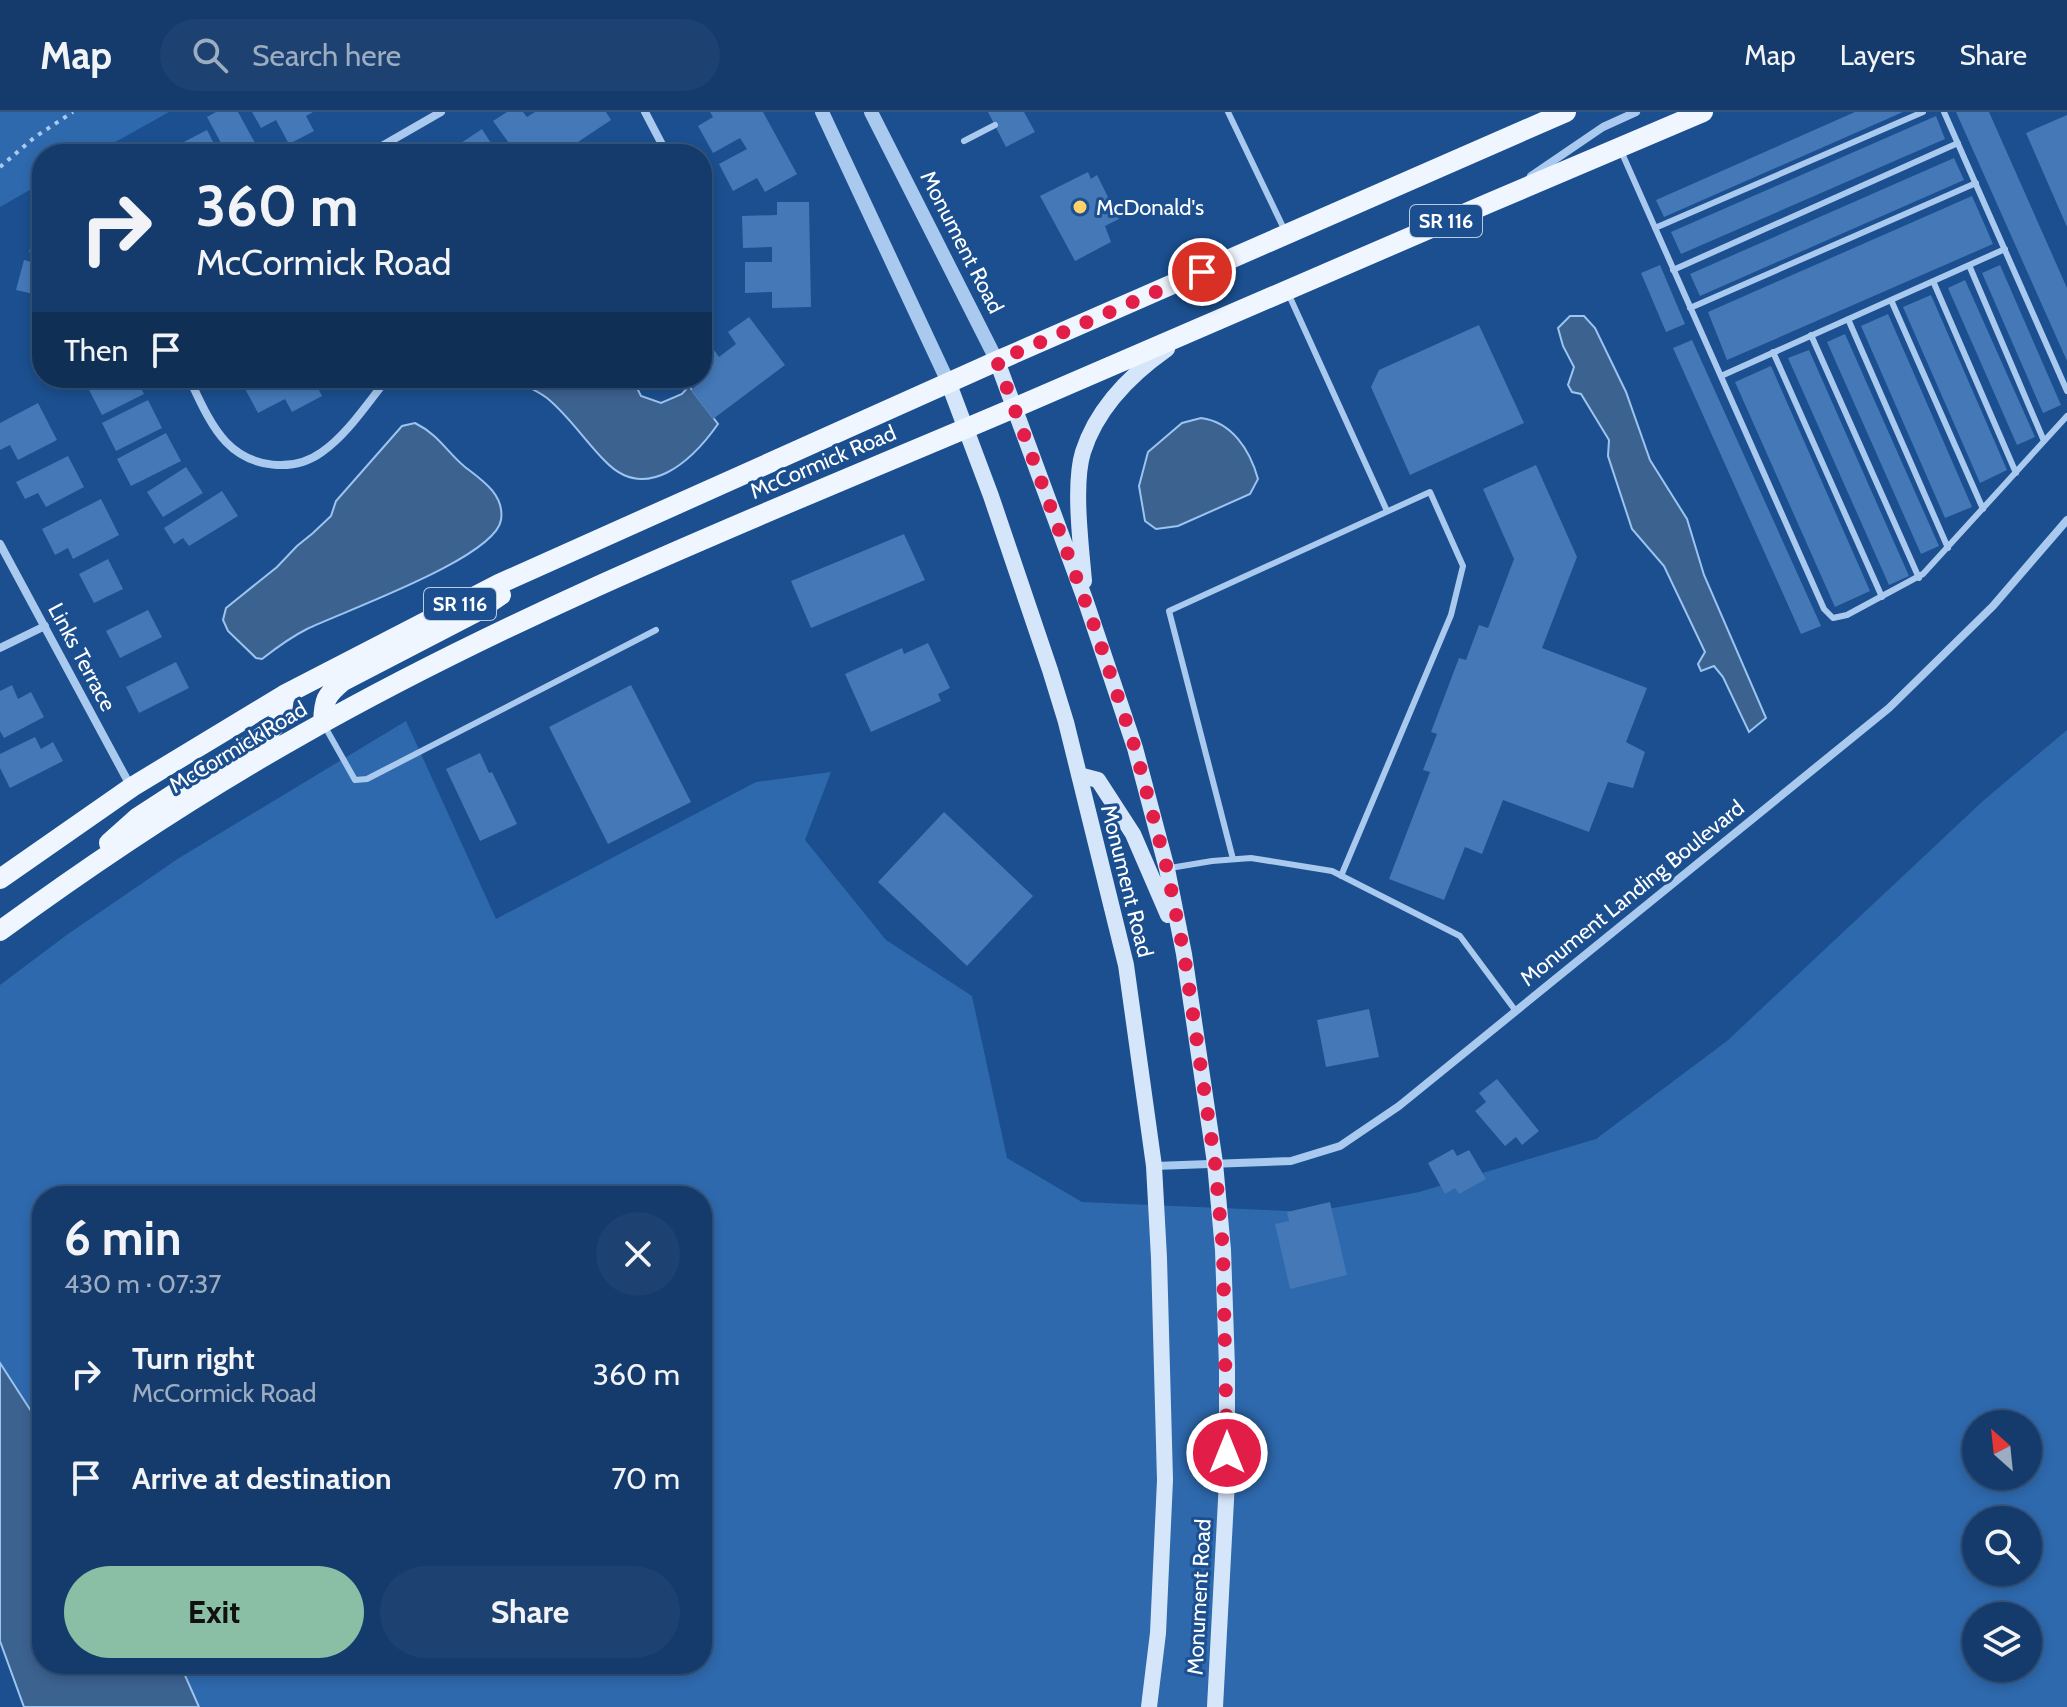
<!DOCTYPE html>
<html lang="en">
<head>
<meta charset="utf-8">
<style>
  body { margin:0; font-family:Cabin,sans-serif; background:#1d4271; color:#f1f3f6; height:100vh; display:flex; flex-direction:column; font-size:30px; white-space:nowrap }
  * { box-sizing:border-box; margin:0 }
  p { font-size:26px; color:#9dadc1 }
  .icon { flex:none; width:44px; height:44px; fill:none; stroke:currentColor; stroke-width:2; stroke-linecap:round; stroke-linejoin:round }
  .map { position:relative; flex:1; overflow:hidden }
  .side { position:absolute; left:32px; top:1074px; width:680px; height:488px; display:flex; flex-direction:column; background:#143b6b; border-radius:32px; box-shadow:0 4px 12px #0003,0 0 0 2px #33557e }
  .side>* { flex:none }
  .guide { position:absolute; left:32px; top:32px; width:680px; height:244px; border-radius:32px; box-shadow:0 4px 12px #0003,0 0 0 2px #33557e; background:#143b6b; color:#f1f3f6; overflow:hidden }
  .needle { width:52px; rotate:333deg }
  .controls { position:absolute; left:1962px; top:1298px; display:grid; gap:16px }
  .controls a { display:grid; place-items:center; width:80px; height:80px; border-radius:50%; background:#143b6b; box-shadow:0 4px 12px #0003,0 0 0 2px #33557e; font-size:40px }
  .pin { position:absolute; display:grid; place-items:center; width:68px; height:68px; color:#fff; margin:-34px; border:4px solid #fff; border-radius:50%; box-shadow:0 2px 8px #0007 }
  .me { position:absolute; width:88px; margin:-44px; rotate:0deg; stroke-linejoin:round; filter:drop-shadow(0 0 6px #0008) }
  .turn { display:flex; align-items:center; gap:28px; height:168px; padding:0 32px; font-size:36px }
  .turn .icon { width:104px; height:104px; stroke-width:2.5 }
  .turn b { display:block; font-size:56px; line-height:68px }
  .then { display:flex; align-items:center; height:76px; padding:0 32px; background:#0003; gap:16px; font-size:30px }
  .round { display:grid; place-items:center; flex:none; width:84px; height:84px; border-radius:42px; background:#1d4271 }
  .overview { display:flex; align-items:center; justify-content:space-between; height:136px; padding:0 32px }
  h1 { font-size:48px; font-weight:700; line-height:60px }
  .button { display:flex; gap:16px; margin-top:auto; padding:16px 32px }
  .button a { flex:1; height:92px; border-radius:48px; background:#8abfa5; color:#111; font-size:32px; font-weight:700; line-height:92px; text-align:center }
  .button a+a { background:#1d4271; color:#f1f3f6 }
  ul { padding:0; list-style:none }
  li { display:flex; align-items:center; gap:24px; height:104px; padding:0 32px }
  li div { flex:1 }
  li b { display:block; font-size:30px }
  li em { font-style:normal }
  header { display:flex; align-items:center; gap:48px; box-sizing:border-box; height:112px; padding:0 40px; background:#143b6b; border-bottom:2px solid #33557e }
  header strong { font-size:38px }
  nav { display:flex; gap:44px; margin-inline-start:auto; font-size:28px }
  .search { width:560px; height:72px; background:#1d4271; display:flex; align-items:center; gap:20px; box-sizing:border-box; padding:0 28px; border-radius:44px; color:#9dadc1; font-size:30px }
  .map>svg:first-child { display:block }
  .green { fill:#2e69ad; fill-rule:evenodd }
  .water { fill:#3c6290; stroke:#9cc4f0; stroke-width:2 }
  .building { fill:#4478b7 }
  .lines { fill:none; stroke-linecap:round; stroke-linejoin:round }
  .path { stroke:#a9c9ee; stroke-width:4; stroke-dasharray:4 6; stroke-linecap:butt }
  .service { stroke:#a9c9ee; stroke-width:6 }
  .minor { stroke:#a9c9ee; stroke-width:8 }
  .tertiary { stroke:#a9c9ee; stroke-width:14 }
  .secondary { stroke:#d6e6fa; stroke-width:16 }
  .primary { stroke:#f0f6ff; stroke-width:20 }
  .route { stroke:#e11d48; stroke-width:14; stroke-dasharray:0 25.2 }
  .poi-dot { fill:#ffd166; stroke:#1b4f8f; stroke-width:3 }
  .labels { text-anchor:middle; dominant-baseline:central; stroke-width:6; stroke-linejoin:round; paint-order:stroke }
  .shield { fill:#1b4f8f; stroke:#bbcadd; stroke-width:2 }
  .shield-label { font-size:20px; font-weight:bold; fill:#fff }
  .poi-label { font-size:22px; fill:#fff; stroke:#1b4f8f; text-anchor:start }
  .street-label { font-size:22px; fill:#fff; stroke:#1b4f8f }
</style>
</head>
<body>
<header>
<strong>Map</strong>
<div class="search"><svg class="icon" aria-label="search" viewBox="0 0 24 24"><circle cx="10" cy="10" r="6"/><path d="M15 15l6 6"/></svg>Search here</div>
<nav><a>Map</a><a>Layers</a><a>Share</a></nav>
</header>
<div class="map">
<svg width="2067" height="1595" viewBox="0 0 2067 1595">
  <rect width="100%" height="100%" fill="#1b4f8f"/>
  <!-- green -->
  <path class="green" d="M0,0H169L94,42H42V71L0,95Z
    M406,609L496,807L756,670L831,660L805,728L886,828L972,884L1007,1046L1082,1090L1312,1100L1419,1080L1596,1027L1727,929L1984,688L2067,618V1595H199L180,1552H702V1084H42V1316L0,1251V873L68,822L179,746ZM1976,1312H2028V1364H1976ZM1976,1408H2028V1460H1976ZM1976,1504H2028V1556H1976Z"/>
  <!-- water -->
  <path class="water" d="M1570,204H1584L1595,216L1626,280L1650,348L1687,407L1704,463L1766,606L1749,620L1723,565L1714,554L1701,559L1698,552L1705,540L1664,454L1632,417L1608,344L1609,328L1581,282L1572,280L1568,273L1574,255L1563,234L1558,216Z
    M509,266H632L641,284L661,291L682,282L689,274L718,312C692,349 646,392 605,349C585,329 569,304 547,286C535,277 521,272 509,266Z
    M1201,306C1232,310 1250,338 1258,367L1250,382L1178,414L1156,417L1145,409L1139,374L1148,340L1182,311Z
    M415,311C439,323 446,339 465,355C482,368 505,383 501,408C495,446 344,499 307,517C291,525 276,536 262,547L256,546L228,519L223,508L226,496L277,455L297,434L313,421L331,404L336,389L402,314Z
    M0,1251L42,1316V1552H180L199,1595H24L0,1529Z"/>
  <!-- building -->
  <path class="building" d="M216,0H238L261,42H227L207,5Z
    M252,0H313L306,4L314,19L289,32L276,8L261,16Z
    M507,0H523L527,5L535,0H606L611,8L560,42H499L511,34L493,9Z
    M710,0H763L797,62L765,80L757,66L733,79L719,52L747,37L740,26L713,41L698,14L713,5Z
    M988,0H1024L1035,20L1006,35Z
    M1855,0H1903L1664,105L1656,88Z
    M1956,0H1989L2067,176V249Z
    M2067,3V115L2026,21Z
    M1936,4L1945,27L1681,142L1671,120Z
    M482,17L498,42H459L455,35Z
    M207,18L219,42H185L180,32Z
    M1954,46L1964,68L1700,184L1690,162Z
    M1088,60L1091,67L1097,63L1119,107L1105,114L1111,130L1075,149L1040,84Z
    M1972,84L1993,132L1727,248L1708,200Z
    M777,90H809L811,195L772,196V180L745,181V150H772V135L743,136L742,104L777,103Z
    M38,111L42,113V144L29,140Z
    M24,148L42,153V184L16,178Z
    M1660,153L1685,212L1666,220L1641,161Z
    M2000,153L2061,293L2043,301L1982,161Z
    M1965,168L2035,325L2017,333L1948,176Z
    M1931,183L2007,358L1980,371L1903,195Z
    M1888,202L1972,395L1945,406L1861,214Z
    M749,205L785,253L713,307L691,278L702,269L700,266H702V235L708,230L719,245L736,232L728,220Z
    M1479,213L1524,311L1410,363L1371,275L1379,258Z
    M1845,222L1939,434L1921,442L1827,230Z
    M1692,228L1821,514L1801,522L1673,236Z
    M1809,238L1909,464L1889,473L1788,246Z
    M1771,254L1870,479L1835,495L1735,270Z
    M107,266H136L144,282L102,303L88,276Z
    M262,266H313L322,284L292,300L285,287L258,301L244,275Z
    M148,288L162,316L116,339L102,311Z
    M38,291L57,328L18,348L10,333L0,338V311Z
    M166,321L181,349L131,374L117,347Z
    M68,344L84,375L46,395L38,381L25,387L16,370Z
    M1536,353L1577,445L1542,536L1647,576L1626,630L1645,640L1633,676L1608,670L1589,720L1503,688L1482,742L1465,735L1444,788L1389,767L1430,660L1423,658L1437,622L1431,620L1459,546L1466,548L1479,513L1488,516L1514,447L1483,377Z
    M186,355L203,381L163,405L147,380Z
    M222,379L238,404L189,434L183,426L174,432L164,416Z
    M101,387L119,423L73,447L68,436L55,443L42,417Z
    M904,422L925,468L811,516L791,469Z
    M108,447L123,477L94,491L79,462Z
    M148,498L162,525L120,546L106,519Z
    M928,531L950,576L938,582L941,589L871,620L845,562L902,536L904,542Z
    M176,550L189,576L139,601L126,575Z
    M12,573L18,587L31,580L44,605L4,626L0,619V579Z
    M631,573L691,690L608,732L549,615Z
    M35,625L41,637L53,630L63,649L10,676L0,656V642Z
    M480,641L489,661L492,660L517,712L480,729L446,657Z
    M944,700L1033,784L967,854L878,770Z
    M1369,897L1379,945L1326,955L1317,908Z
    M1497,967L1539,1019L1522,1033L1516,1025L1505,1034L1475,999L1486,990L1479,981Z
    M1453,1037L1457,1044L1469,1038L1486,1067L1459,1082L1455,1076L1445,1082L1428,1051Z
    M1330,1090L1347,1163L1290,1177L1275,1112L1289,1109L1287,1100Z"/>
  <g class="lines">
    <!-- path -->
    <path class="path" d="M0,55L35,25L73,0"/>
    <!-- service -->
    <path class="service" d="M1228,0L1285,119
      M1944,0L2067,279
      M964,29L995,13
      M1621,39L1824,497L1833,506L1847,503L1923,462L2067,304
      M1655,116L1923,0
      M1969,153L2044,329
      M1673,158L1958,31
      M1933,169L2016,361
      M1288,181L1387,399
      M1891,188L1983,397
      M1690,196L1976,71
      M1848,207L1948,436
      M1811,223L1919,466
      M1773,240L1882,485
      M1721,264L2005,137
      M324,613L355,668L367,667L656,518
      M1233,747L1169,499L1430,380L1463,454L1451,503L1341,764
      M1170,756L1212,749L1251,746L1332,759L1460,824L1515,898"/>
    <!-- minor -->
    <path class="minor" d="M645,0L667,42
      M368,42L441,0
      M1531,64L1603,15L1636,0
      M189,266C199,287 210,313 226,330C251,356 293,361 322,340C348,322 368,290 388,266
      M0,432L131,675
      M0,536L45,514
      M1154,1054L1291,1049L1340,1034L1399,994L1889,596L1993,494L2067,408"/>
    <!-- tertiary -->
    <path class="tertiary" d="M822,0L949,272
      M871,0L997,249"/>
    <!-- secondary -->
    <path class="secondary" d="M997,249L1086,490L1135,636L1167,757L1184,842L1215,1051L1223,1138L1227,1255V1369L1215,1595
      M949,272L991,384L1050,558L1066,610L1126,853L1154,1054L1159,1146L1165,1368L1158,1521L1149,1595
      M1084,469C1081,434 1073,372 1083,340C1097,296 1130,263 1167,237
      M1079,663L1098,668L1133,722L1168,803"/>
    <!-- primary -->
    <path class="primary" d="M323,611C324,588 325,584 343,569L476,500L501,483
      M109,731L137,706L269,620C281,608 283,600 284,583
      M0,767L132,675L284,583L499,472L997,249L1566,0
      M0,819C97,748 198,681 303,622C532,492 780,396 1021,293C1249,195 1475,96 1703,0"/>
  </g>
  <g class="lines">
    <!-- route -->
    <path class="route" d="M1202,160L997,249L1096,519L1135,636L1167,757L1184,842L1215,1051L1223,1138L1227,1341"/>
  </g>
  <!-- markers -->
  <circle class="poi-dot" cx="1080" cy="95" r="8"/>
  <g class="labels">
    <!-- shield labels -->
    <g class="shield">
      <rect x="1410" y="93" width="72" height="32" rx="6"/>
      <rect x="424" y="476" width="72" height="32" rx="6"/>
    </g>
    <g class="shield-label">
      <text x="1446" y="109">SR 116</text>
      <text x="460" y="492">SR 116</text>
    </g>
    <!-- poi labels -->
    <g class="poi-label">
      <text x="1096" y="95">McDonald's</text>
    </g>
    <!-- street labels -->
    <g class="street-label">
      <text transform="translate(962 130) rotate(63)">Monument Road</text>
      <text transform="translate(823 350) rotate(-23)">McCormick Road</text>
      <text transform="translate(82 545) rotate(62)">Links Terrace</text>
      <text transform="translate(238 635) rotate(-31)">McCormick Road</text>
      <text transform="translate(1127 769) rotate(76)">Monument Road</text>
      <text transform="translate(1632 781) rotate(-39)">Monument Landing Boulevard</text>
      <text transform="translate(1199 1485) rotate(-87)">Monument Road</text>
    </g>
  </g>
</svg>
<div class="controls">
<a><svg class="needle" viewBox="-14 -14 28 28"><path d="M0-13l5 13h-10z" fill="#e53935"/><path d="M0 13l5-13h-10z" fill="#9dadc1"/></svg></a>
<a><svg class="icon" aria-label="search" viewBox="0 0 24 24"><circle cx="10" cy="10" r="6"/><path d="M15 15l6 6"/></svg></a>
<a><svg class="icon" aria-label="layers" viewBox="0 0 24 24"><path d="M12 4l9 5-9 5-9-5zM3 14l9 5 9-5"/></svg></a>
</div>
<div class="pin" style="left:1202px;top:160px;background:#d93025"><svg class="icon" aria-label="arrive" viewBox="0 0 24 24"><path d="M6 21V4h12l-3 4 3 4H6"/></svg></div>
<svg class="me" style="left:1227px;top:1341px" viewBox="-20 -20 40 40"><circle r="17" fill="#e11d48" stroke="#fff" stroke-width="3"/><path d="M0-11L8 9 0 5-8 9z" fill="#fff"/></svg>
<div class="guide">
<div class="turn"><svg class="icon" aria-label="right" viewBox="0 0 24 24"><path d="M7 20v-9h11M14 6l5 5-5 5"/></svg><div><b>360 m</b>McCormick Road</div></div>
<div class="then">Then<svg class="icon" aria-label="arrive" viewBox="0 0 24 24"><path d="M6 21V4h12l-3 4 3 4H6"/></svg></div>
</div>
<section class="side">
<div class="overview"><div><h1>6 min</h1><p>430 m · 07:37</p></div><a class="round"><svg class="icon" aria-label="close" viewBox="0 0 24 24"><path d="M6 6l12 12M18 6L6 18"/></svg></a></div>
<ul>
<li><svg class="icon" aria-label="right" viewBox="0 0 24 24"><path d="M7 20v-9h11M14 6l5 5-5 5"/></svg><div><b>Turn right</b><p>McCormick Road</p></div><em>360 m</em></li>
<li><svg class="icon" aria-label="arrive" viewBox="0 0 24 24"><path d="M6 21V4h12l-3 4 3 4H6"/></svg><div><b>Arrive at destination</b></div><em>70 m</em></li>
</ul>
<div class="button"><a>Exit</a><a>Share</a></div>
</section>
</div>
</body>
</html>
